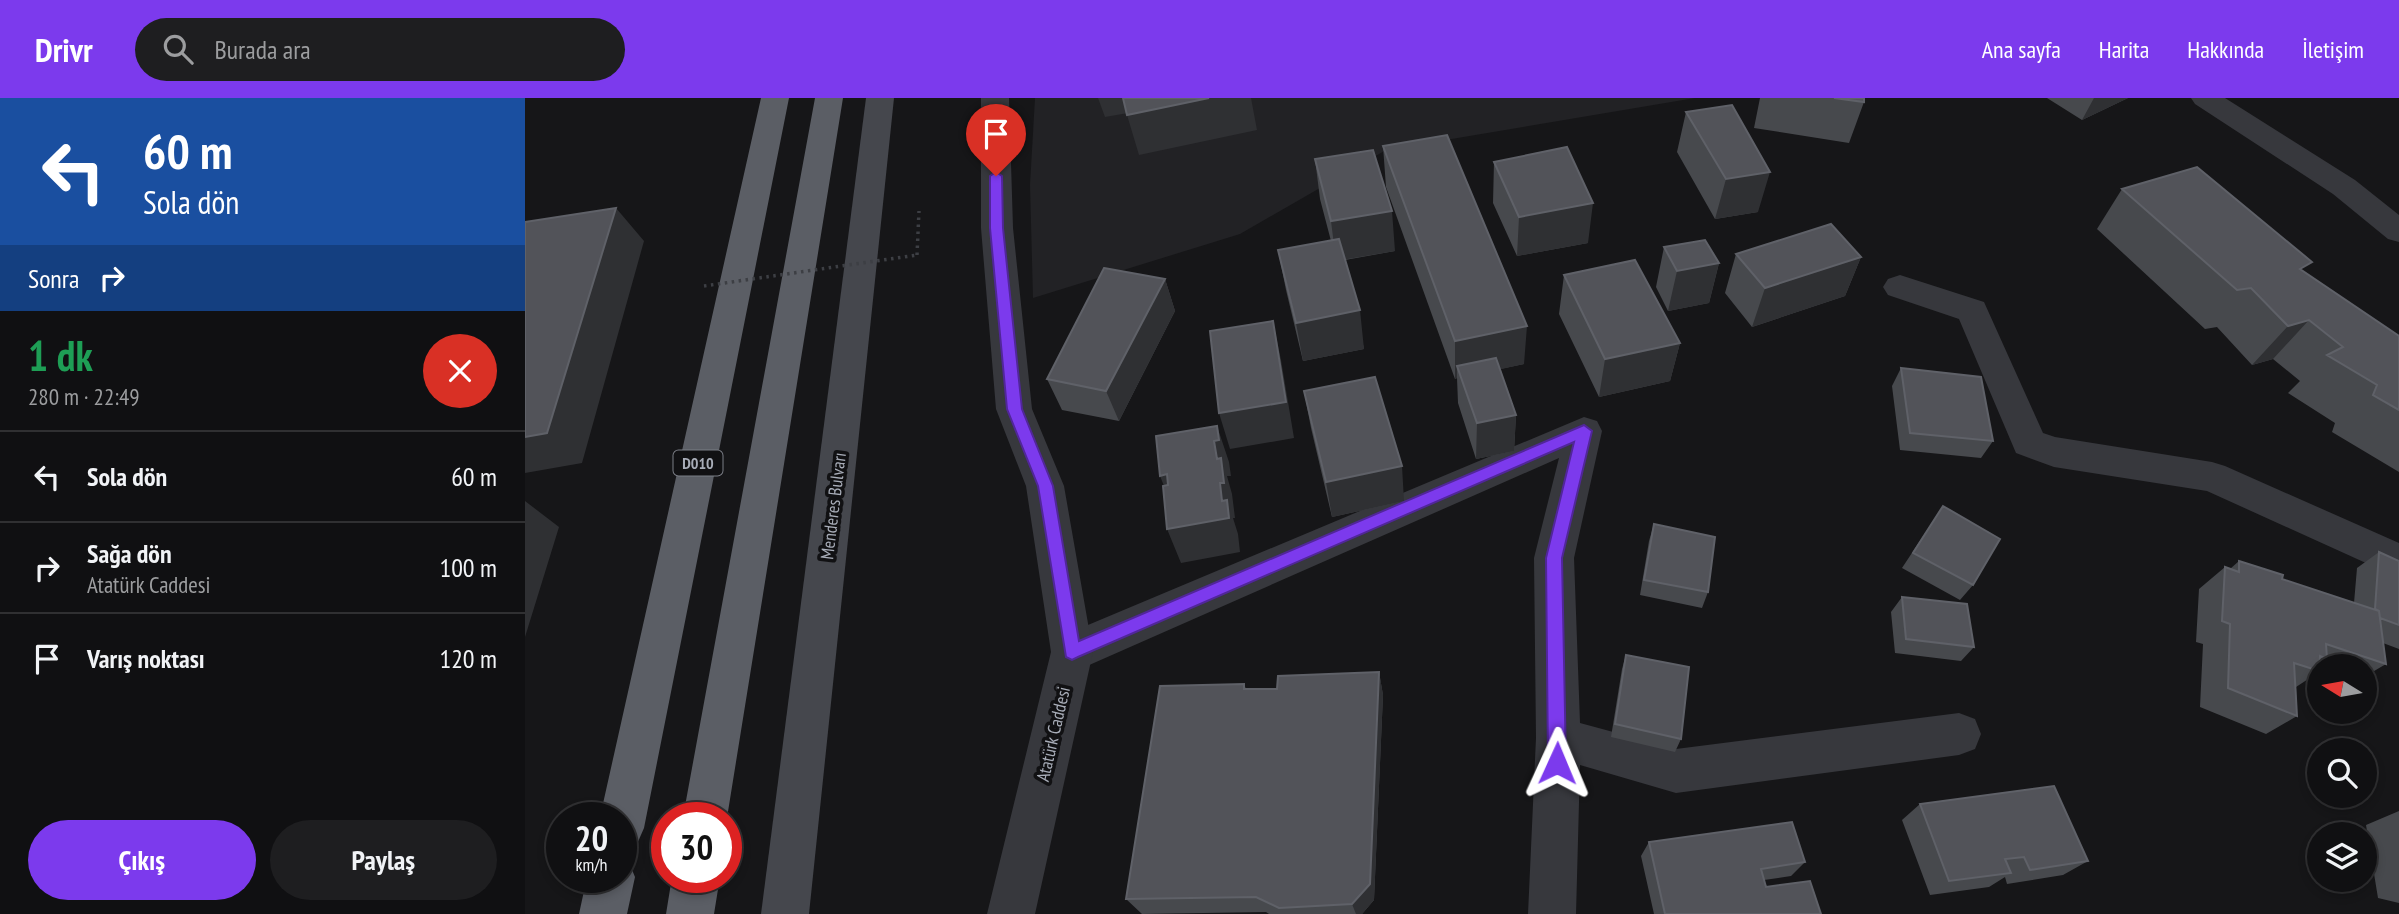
<!DOCTYPE html>
<html lang="tr">
<head>
<meta charset="utf-8">
<style>
  body { margin:0; font-family:"PT Sans Narrow",sans-serif; background:#1e1e20; color:#f1f3f6; height:100vh; display:flex; flex-direction:column; font-size:26px; white-space:nowrap }
  * { box-sizing:border-box; margin:0 }
  p { font-size:23px; color:#9c9d9f }
  .icon { flex:none; width:38px; height:38px; fill:none; stroke:currentColor; stroke-width:2; stroke-linecap:round; stroke-linejoin:round }
  .map { position:relative; flex:1; overflow:hidden }
  .panel { display:flex; flex-direction:column; background:#101012; width:525px }
  .panel>* { flex:none }
  .guide { background:#1a4fa0; color:#fff; overflow:hidden }
  .needle { width:46px; rotate:281deg }
  .tools { position:absolute; left:1782px; top:556px; display:grid; gap:14px }
  .tools a { display:grid; place-items:center; width:70px; height:70px; border-radius:50%; background:#101012; box-shadow:0 4px 10px #0003,0 0 0 2px #303032; font-size:35px }
  .speed { position:absolute; left:21px; top:704px; display:flex; gap:14px; font-size:35px; font-weight:700; text-align:center }
  .speed>* { display:grid; place-content:center; width:91px; height:91px; border-radius:50%; background:#101012; box-shadow:0 4px 10px #0003,0 0 0 2px #303032; line-height:1 }
  .speed small { font-size:18px; font-weight:400 }
  .speed .limit { border:10px solid #d22; background:#fff; color:#111 }
  .pin { position:absolute; display:grid; place-items:center; width:60px; height:60px; color:#fff; margin:-72px -30px; border-radius:50% 50% 50% 0; rotate:-45deg; box-shadow:0 0 7px #0007 }
  .pin .icon { rotate:45deg }
  .me { position:absolute; width:77px; margin:-38px; rotate:1deg; stroke-linejoin:round; filter:drop-shadow(0 0 5px #0008) }
  .turn { display:flex; align-items:center; gap:24px; height:147px; padding:0 28px; font-size:32px }
  .turn .icon { width:91px; height:91px; stroke-width:2.5 }
  .turn b { display:block; font-size:49px; line-height:60px }
  .then { display:flex; align-items:center; height:66px; padding:0 28px; background:#0003; gap:14px; font-size:26px }
  .round { display:grid; place-items:center; flex:none; width:74px; height:74px; border-radius:37px; background:#1e1e20 }
  .summary { display:flex; align-items:center; justify-content:space-between; height:119px; padding:0 28px }
  h1 { font-size:42px; font-weight:700; line-height:52px; color:#1e9e55 }
  .primary-button { display:flex; gap:14px; margin-top:auto; padding:14px 28px }
  .primary-button a { flex:1; height:80px; border-radius:42px; background:#7c3aed; color:#fff; font-size:28px; font-weight:700; line-height:80px; text-align:center }
  .primary-button a+a { background:#1e1e20; color:#f1f3f6 }
  ul { padding:0; list-style:none }
  li { display:flex; align-items:center; gap:21px; height:91px; padding:0 28px; border-top:2px solid #303032 }
  li div { flex:1 }
  li b { display:block; font-size:26px }
  li em { font-style:normal }
  header { display:flex; align-items:center; gap:42px; box-sizing:border-box; height:98px; padding:0 35px; background:#7c3aed; color:#fff }
  header strong { font-size:33px }
  nav { display:flex; gap:38px; margin-inline-start:auto; font-size:24px }
  .search { width:490px; height:63px; background:#1e1e20; display:flex; align-items:center; gap:18px; box-sizing:border-box; padding:0 24px; border-radius:38px; color:#9c9d9f; font-size:26px }
  main { display:flex; flex:1; min-height:0 }
  .map>svg:first-child { display:block }
  .built { fill:#222225 }
  .lines { fill:none; stroke-linecap:round; stroke-linejoin:round }
  .path { stroke:#3d3f44; stroke-width:3.5; stroke-dasharray:2.5 4.5; stroke-linecap:butt }
  .minor { fill:#37383d; fill-rule:evenodd }
  .tertiary { fill:#37383d; fill-rule:evenodd }
  .secondary { fill:#45474d; fill-rule:evenodd }
  .trunk { fill:#5b5e65; fill-rule:evenodd }
  .path-bridge { stroke:#3d3f44; stroke-width:3.5; stroke-dasharray:2.5 4.5; stroke-linecap:butt }
  .wall { fill:#47494d }
  .shaded-wall { fill:#2f3033 }
  .building { fill:#525359; stroke:#5f6168; stroke-width:2 }
  .route { fill:#7c3aed; stroke:#51269a; stroke-width:2 }
  .labels { text-anchor:middle; dominant-baseline:central; stroke-width:7; stroke-linejoin:round; paint-order:stroke }
  .shield { fill:#111113; stroke:#7b7e86; stroke-width:2 }
  .shield-label { font-size:16px; font-weight:bold; fill:#a8adb8 }
  .street-label { font-size:18px; fill:#a8adb8; stroke:#111113 }
</style>
</head>
<body>
<header>
<strong>Drivr</strong>
<div class="search"><svg class="icon" aria-label="search" viewBox="0 0 24 24"><circle cx="10" cy="10" r="6"/><path d="M15 15l6 6"/></svg>Burada ara</div>
<nav><a>Ana sayfa</a><a>Harita</a><a>Hakkında</a><a>İletişim</a></nav>
</header>
<main>
<section class="panel">
<div class="guide">
<div class="turn"><svg class="icon" aria-label="left" viewBox="0 0 24 24"><path d="M17 20v-9H6M10 6l-5 5 5 5"/></svg><div><b>60 m</b>Sola dön</div></div>
<div class="then">Sonra<svg class="icon" aria-label="right" viewBox="0 0 24 24"><path d="M7 20v-9h11M14 6l5 5-5 5"/></svg></div>
</div>
<div class="summary"><div><h1>1 dk</h1><p>280 m · 22:49</p></div><a class="round" style="background:#d93025;color:#fff"><svg class="icon" aria-label="close" viewBox="0 0 24 24"><path d="M6 6l12 12M18 6L6 18"/></svg></a></div>
<ul>
<li><svg class="icon" aria-label="left" viewBox="0 0 24 24"><path d="M17 20v-9H6M10 6l-5 5 5 5"/></svg><div><b>Sola dön</b></div><em>60 m</em></li>
<li><svg class="icon" aria-label="right" viewBox="0 0 24 24"><path d="M7 20v-9h11M14 6l5 5-5 5"/></svg><div><b>Sağa dön</b><p>Atatürk Caddesi</p></div><em>100 m</em></li>
<li><svg class="icon" aria-label="arrive" viewBox="0 0 24 24"><path d="M6 21V4h12l-3 4 3 4H6"/></svg><div><b>Varış noktası</b></div><em>120 m</em></li>
</ul>
<div class="primary-button"><a>Çıkış</a><a>Paylaş</a></div>
</section>
<div class="map">
<svg width="1874" height="816" viewBox="0 0 1874 816">
  <rect width="100%" height="100%" fill="#161618"/>
  <!-- built -->
  <path class="built" d="M510,0H1170L861,52L715,136L508,200L505,87Z"/>
  <g class="lines">
    <!-- path -->
    <path class="path" d="M392,157L394,113"/>
    <!-- minor -->
    <path class="minor" d="M1666,0H1700L1830,82L1874,117V144L1863,141L1808,96L1670,6Z
      M1375,177L1459,204L1518,335L1530,339L1687,364L1700,368L1874,445V480L1682,393L1529,369L1491,355L1434,221L1363,197L1358,189L1363,181Z
      M1059,319L1072,323L1077,333L1049,460L1055,625L1151,651L1434,615L1450,621L1456,636L1450,651L1434,657L1151,695L1055,667L1051,816H1003L1011,640L1009,460L1034,360L562,568L547,573L532,568L526,554L532,540Z"/>
    <!-- tertiary -->
    <path class="tertiary" d="M456,0H484L488,130L507,311L539,388L568,554L510,816H462L526,554L501,388L471,311L456,130Z"/>
    <!-- secondary -->
    <path class="secondary" d="M341,0H369L284,816H236Z"/>
    <!-- trunk -->
    <path class="trunk" d="M236,0H264L119,730L112,746L96,753V719H75Z
      M290,0H318L201,726V719H158Z
      M96,759L103,762L110,779L102,816H54L62,779H96Z
      M147,779H195L189,816H141Z"/>
    <!-- path-bridge -->
    <path class="path-bridge" d="M179,188L392,157"/>
  </g>
  <!-- wall -->
  <path class="wall" d="M1235,0H1339V4L1324,45L1229,30Z
    M1522,0H1603L1557,22Z
    M1161,14L1233,114L1190,121L1152,54Z
    M858,48L999,266L975,271L991,317L989,353L951,361L933,305L932,280L930,281L861,89Z
    M790,61L870,153L820,162L839,251L778,263L761,192L753,152L806,143L795,101Z
    M969,64L1063,145L992,158L968,105Z
    M1597,91L1778,173L1874,238V374L1807,334L1810,325L1763,295L1775,283L1748,261L1727,267L1692,229L1680,231L1572,131Z
    M1139,149L1194,165L1184,205L1143,213L1131,189Z
    M1211,156L1336,159L1320,198L1227,229L1200,195Z
    M1039,177L1155,245L1145,283L1074,299L1034,216Z
    M640,181L650,213L594,323L537,312L522,281Z
    M1376,270L1468,343L1456,360L1375,352L1367,288Z
    M779,293L879,403L807,419L786,330Z
    M1418,408L1448,487L1435,502L1377,470Z
    M1129,426L1183,494L1177,510L1115,497L1124,443Z
    M1854,454L1874,463V551L1858,545L1861,566L1839,579V569H1794V574L1771,589L1772,618L1741,636L1675,609L1678,546L1671,544L1674,491L1700,469L1705,471L1714,463L1757,481L1829,505L1832,470Z
    M1377,499L1449,549L1436,563L1370,555L1366,514Z
    M1101,557L1156,641L1150,654L1086,639L1097,571Z
    M854,574L858,597L849,802L837,816H744L741,814L617,816L601,801L719,586L721,591H752Z
    M1395,706L1563,763L1538,777L1482,786L1480,779L1464,789L1405,797L1377,722Z
    M1874,713V805L1853,800L1841,727Z
    M1124,744L1280,764L1266,778L1239,782L1241,789L1296,816H1129L1116,758Z"/>
  <!-- shaded-wall -->
  <path class="shaded-wall" d="M573,0H598L603,15L580,19Z
    M684,0H726L732,32L614,57L602,17Z
    M1569,0H1603L1557,22Z
    M1245,74L1233,114L1190,121L1201,81Z
    M1068,105L1063,145L992,158L994,119Z
    M91,110L119,143L57,365L0,375V339Z
    M867,113L870,153L811,163L806,123Z
    M1336,159L1320,198L1227,229L1240,190Z
    M1194,165L1184,205L1143,213L1152,173Z
    M640,181L650,213L594,323L581,293Z
    M835,212L839,251L778,263L771,225Z
    M1784,222L1748,261L1727,267L1763,228Z
    M748,223L756,262L769,340L705,351L694,315Z
    M1002,228L999,266L936,280L932,268V280L930,281V243Z
    M1155,245L1145,283L1074,299L1080,261Z
    M991,317L989,353L951,361L952,325Z
    M692,328L704,364L706,378H702L707,396L710,420H708L713,436L715,454L656,465L642,431L697,403L689,343Z
    M877,368L879,403L807,419L801,384Z
    M642,376L649,413L635,378Z
    M0,403L34,429L0,539Z
    M854,574L858,597L849,802L837,816H831L827,806Z"/>
  <!-- building -->
  <path class="building" d="M598,0H684L602,17Z
    M1309,0H1339V4Z
    M1207,7L1245,74L1201,81L1161,14Z
    M922,37L1002,228L930,243L858,48Z
    M1042,49L1068,105L994,119L969,64Z
    M848,52L867,113L806,123L790,61Z
    M1672,69L1787,164L1775,171L1874,238V312L1848,297L1852,287L1802,257L1818,249L1784,222L1763,228L1726,190L1712,192L1597,91Z
    M91,110L22,335L0,339V124Z
    M1306,126L1336,159L1240,190L1211,156Z
    M814,141L835,212L771,225L753,152Z
    M1180,142L1194,165L1152,173L1139,149Z
    M1110,162L1155,245L1080,261L1039,177Z
    M579,170L640,181L581,293L522,281Z
    M748,223L761,304L694,315L685,233Z
    M971,260L991,317L952,325L932,268Z
    M1376,270L1456,279L1468,343L1385,335Z
    M850,279L877,368L801,384L779,293Z
    M692,328L694,342L689,343L692,361L696,360L699,385H695L697,403L702,402L704,420L642,431L638,388L643,387L642,376L635,378L631,338Z
    M1418,408L1475,441L1448,487L1388,455Z
    M1129,426L1190,439L1183,494L1119,482Z
    M1854,454L1874,463V527L1855,520L1854,513L1850,511Z
    M1714,463L1758,477L1757,481L1854,513L1861,566L1801,546L1802,561L1795,558L1794,573L1769,565L1772,618L1703,590L1705,526L1697,523L1700,469L1714,474Z
    M1377,499L1442,506L1449,549L1381,541Z
    M1101,557L1164,569L1156,641L1090,626Z
    M854,574L845,786L827,806L754,810L731,799L601,801L635,588L719,586V591H752L753,578Z
    M1529,688L1563,763L1505,772L1499,759L1480,761L1486,775L1424,783L1395,706Z
    M1267,724L1280,764L1236,771L1241,789L1285,783L1296,816H1140L1124,744Z"/>
  <!-- route -->
  <path class="route" d="M471,74L477,78L478,130L497,311L528,388L554,543L1059,327L1067,333L1037,460L1041,665L1038,671L1032,674L1025,671L1023,665L1021,460L1049,344L553,559L547,562L541,559L513,388L482,311L465,130V78Z"/>
  <g class="labels">
    <!-- shield labels -->
    <rect class="shield" x="148.5" y="352.5" width="49" height="25" rx="5"/>
    <g class="shield-label">
      <text x="173" y="365">D010</text>
    </g>
    <!-- street labels -->
    <g class="street-label">
      <text transform="translate(308 408) rotate(-83)">Menderes Bulvarı</text>
      <text transform="translate(528 636) rotate(-77)">Atatürk Caddesi</text>
    </g>
  </g>
</svg>
<div class="tools">
<a><svg class="needle" viewBox="-14 -14 28 28"><path d="M0-13l5 13h-10z" fill="#e53935"/><path d="M0 13l5-13h-10z" fill="#9c9d9f"/></svg></a>
<a><svg class="icon" aria-label="search" viewBox="0 0 24 24"><circle cx="10" cy="10" r="6"/><path d="M15 15l6 6"/></svg></a>
<a><svg class="icon" aria-label="layers" viewBox="0 0 24 24"><path d="M12 4l9 5-9 5-9-5zM3 14l9 5 9-5"/></svg></a>
</div>
<div class="speed"><div>20<small>km/h</small></div><div class="limit">30</div></div>
<div class="pin" style="left:471px;top:78px;background:#d93025"><svg class="icon" aria-label="arrive" viewBox="0 0 24 24"><path d="M6 21V4h12l-3 4 3 4H6"/></svg></div>
<svg class="me" style="left:1032px;top:665px" viewBox="-20 -20 40 40"><path d="M0-17L14 15 0 8-14 15z" fill="#7c3aed" stroke="#fff" stroke-width="4"/></svg>
</div>
</main>
</body>
</html>
